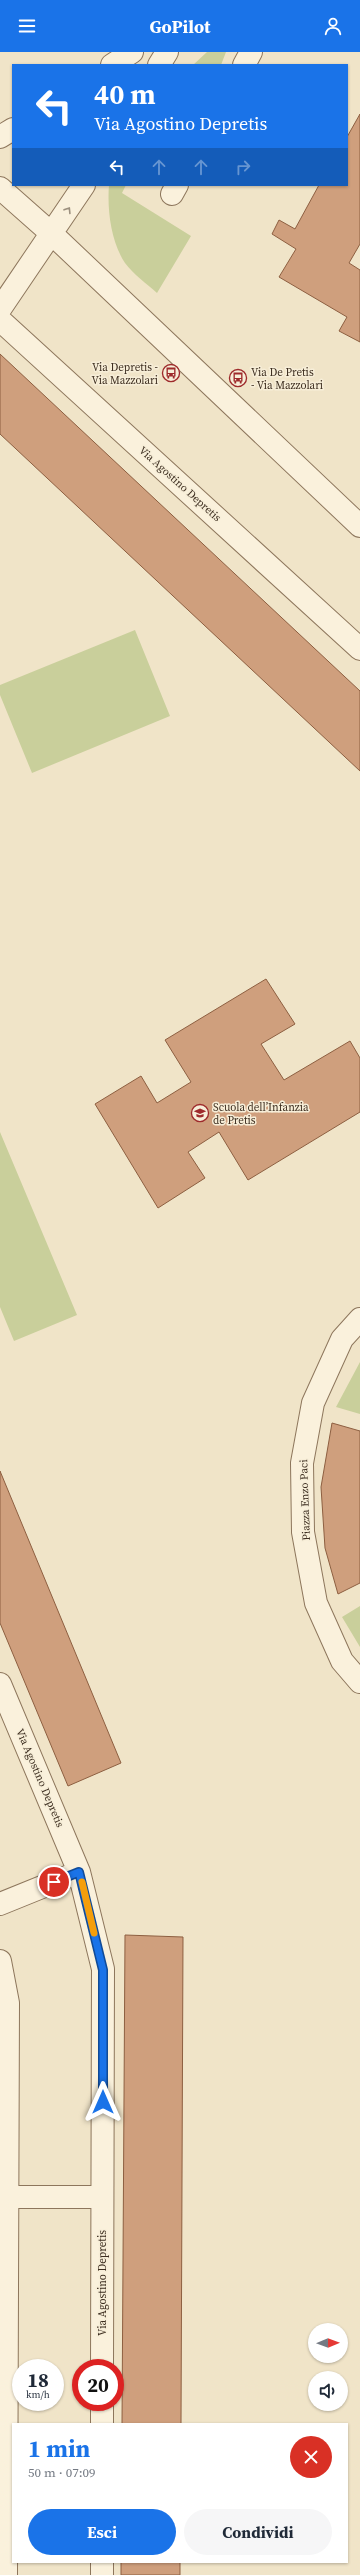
<!DOCTYPE html>
<html lang="it">
<head>
<meta charset="utf-8">
<style>
  body { margin:0; font-family:"Source Serif 4",serif; background:#f6f6f7; color:#1f2937; height:100vh; display:flex; flex-direction:column; font-size:15px; white-space:nowrap }
  * { box-sizing:border-box; margin:0 }
  p { font-size:13px; color:#747a83 }
  .icon { flex:none; width:22px; height:22px; fill:none; stroke:currentColor; stroke-width:2; stroke-linecap:round; stroke-linejoin:round }
  .map { position:relative; flex:1; overflow:hidden }
  .panel { position:absolute; left:12px; top:2371px; width:336px; height:140px; display:flex; flex-direction:column; background:#fff; border-radius:0px; box-shadow:0 1px 3px #0004 }
  .panel>* { flex:none }
  .top-card { position:absolute; left:12px; top:12px; width:336px; height:122px; border-radius:0px; box-shadow:0 1px 3px #0004; background:#1a73e8; color:#fff; overflow:hidden }
  .needle { width:26px; rotate:89deg }
  .controls { position:absolute; left:308px; top:2271px; display:grid; gap:8px }
  .controls a { display:grid; place-items:center; width:40px; height:40px; border-radius:50%; background:#fff; box-shadow:0 1px 3px #0004; font-size:20px }
  .speed { position:absolute; left:12px; top:2307px; display:flex; gap:8px; font-size:20px; font-weight:700; text-align:center }
  .speed>* { display:grid; place-content:center; width:52px; height:52px; border-radius:50%; background:#fff; box-shadow:0 1px 3px #0004; line-height:1 }
  .speed small { font-size:10px; font-weight:400 }
  .speed .limit { border:6px solid #d22; background:#fff; color:#111 }
  .pin { position:absolute; display:grid; place-items:center; width:34px; height:34px; color:#fff; margin:-17px; border:2px solid #fff; border-radius:50%; box-shadow:0 1px 4px #0007 }
  .me { position:absolute; width:44px; margin:-22px; rotate:0deg; stroke-linejoin:round; filter:drop-shadow(0 0 3px #0008) }
  .turn { display:flex; align-items:center; gap:14px; height:84px; padding:0 16px; font-size:18px }
  .turn .icon { width:52px; height:52px; stroke-width:2.5 }
  .turn b { display:block; font-size:28px; line-height:34px }
  .lanes { display:flex; align-items:center; height:38px; padding:0 16px; background:#0003; justify-content:center; gap:20px; direction:ltr }
  .lanes .off { opacity:.35 }
  .round { display:grid; place-items:center; flex:none; width:42px; height:42px; border-radius:21px; background:#f6f6f7 }
  .headline { display:flex; align-items:center; justify-content:space-between; height:68px; padding:0 16px }
  h1 { font-size:24px; font-weight:700; line-height:30px; color:#1a73e8 }
  .button { display:flex; gap:8px; margin-top:auto; padding:8px 16px }
  .button a { flex:1; height:46px; border-radius:24px; background:#1a73e8; color:#fff; font-size:16px; font-weight:700; line-height:46px; text-align:center }
  .button a+a { background:#f6f6f7; color:#1f2937 }
  header { display:flex; justify-content:space-between; align-items:center; height:52px; padding:0 16px; background:#1a73e8; color:#fff; font-size:18px; font-weight:700 }
  .map>svg:first-child { display:block }
  .green { fill:#c9cf9b }
  .building { fill:#cf9f7d; stroke:#8d5f41 }
  .lines { fill:none; stroke-linecap:round; stroke-linejoin:round }
  .minor-casing { stroke:#8d765c; stroke-width:24 }
  .minor { stroke:#faf1dc; stroke-width:22 }
  .oneway { stroke:#9c907e }
  .route-casing { stroke:#114b97; stroke-width:10 }
  .route { stroke:#1a73e8; stroke-width:7 }
  .slow { stroke:#f59e0b; stroke-width:7 }
  .labels { text-anchor:middle; dominant-baseline:central; stroke-width:3; stroke-linejoin:round; paint-order:stroke }
  .poi-label { font-size:11px; fill:#3d2e20; stroke:#f7eed8; text-anchor:start }
  .street-label { font-size:11px; fill:#3d2e20; stroke:#f7eed8 }
</style>
</head>
<body>
<header><svg class="icon" aria-label="menu" viewBox="0 0 24 24"><path d="M4 6h16M4 12h16M4 18h16"/></svg>GoPilot<svg class="icon" aria-label="person" viewBox="0 0 24 24"><circle cx="12" cy="8" r="4"/><path d="M4 21q1-7 8-7t8 7"/></svg></header>
<div class="map">
<svg width="360" height="2523" viewBox="0 0 360 2523">
  <rect width="100%" height="100%" fill="#f0e4c8"/>
  <!-- green -->
  <path class="green" d="M207,0H226L221,13H193Z
    M109,133H126L122,141L191,184L157,241C147,232 133,222 125,211C111,190 107,158 109,133Z
    M135,578L170,664L32,721L0,643V633Z
    M0,1080L77,1263L14,1289L0,1255Z
    M360,1310V1362L336,1355Z
    M360,1554V1595L342,1565Z"/>
  <!-- building -->
  <path class="building" d="M360,62V192L349,211L360,218V290L339,279L347,265L279,225L296,197L272,182L279,168L295,177L319,133H347V85Z
    M0,302L360,639V719L0,382Z
    M266,927L295,972L261,992L284,1028L350,989L360,1006V1060L248,1128L219,1080L188,1100L205,1126L158,1156L95,1052L141,1024L157,1051L191,1030L165,988Z
    M332,1371L360,1379V1531L338,1542L325,1496L321,1435Z
    M0,1419L121,1711L68,1734L0,1571Z
    M125,1883L183,1885L181,2372H122Z
    M121,2510H180V2523H121Z"/>
  <g class="lines">
    <!-- minor casing -->
    <g class="minor-casing">
      <path id="minor" d="M112,13L132,0
        M159,13L167,0
        M244,13L251,0
        M0,85L13,77
        M0,136L52,182L360,474
        M172,142L177,133
        M0,257L84,133
        M0,268L360,597
        M360,1267L342,1287L313,1351L302,1411L303,1480L316,1551L342,1609L360,1630
        M0,1632L79,1820L103,1917L102,2316
        M0,1852L79,1820
        M0,1909L8,1951L6,2523
        M8,2145H102
        M102,2372V2350
        M102,2523V2510"/>
    </g>
    <!-- minor -->
    <use href="#minor" class="minor"/>
  </g>
  <!-- one-way arrows -->
  <defs><path id="oneway-chevron" d="M-2-3.5L2.5 0L-2 3.5" fill="none" stroke-width="1.6" stroke-linecap="round" stroke-linejoin="round"/></defs>
  <use class="oneway" href="#oneway-chevron" transform="translate(68 158) rotate(-58)"/>
  <g class="lines">
    <!-- route casing -->
    <g class="route-casing">
      <path id="route" d="M54,1830L79,1820L103,1918V2050"/>
    </g>
    <!-- route -->
    <use href="#route" class="route"/>
    <!-- slow -->
    <path class="slow" d="M82,1830L94,1881"/>
  </g>
  <!-- icons -->
  <defs>
    <g id="bus-ring" transform="scale(0.9)"><circle r="9.5" fill="#f7eed8" stroke="#9e2a2b" stroke-width="1.5"/><path d="M-5-6H5V4H4V6H2V4H-2V6H-4V4H-5ZM-3.5-4V0h7V-4ZM-3.5 1.2v1.5H-2V1.2ZM2 1.2v1.5H3.5V1.2Z" fill="#9e2a2b"/></g>
    <g id="school-ring" transform="scale(0.9)"><circle r="9.5" fill="#f7eed8" stroke="#9e2a2b" stroke-width="1.5"/><path d="M0-5L7-2L0 1L-7-2ZM-4 1L0 2.5L4 1V4Q0 6-4 4Z" fill="#9e2a2b"/></g>
  </defs>
  <g fill-rule="evenodd">
    <use href="#bus-ring" x="171" y="321"/>
    <use href="#bus-ring" x="238" y="326"/>
    <use href="#school-ring" x="200" y="1061"/>
  </g>
  <g class="labels">
    <!-- poi labels -->
    <g class="poi-label">
      <text x="158" y="315" text-anchor="end">Via Depretis -<tspan x="158" dy="13">Via Mazzolari</tspan></text>
      <text x="251" y="320">Via De Pretis<tspan x="251" dy="13">- Via Mazzolari</tspan></text>
      <text x="213" y="1055">Scuola dell’Infanzia<tspan x="213" dy="13">de Pretis</tspan></text>
    </g>
    <!-- street labels -->
    <g class="street-label">
      <text transform="translate(180 432) rotate(42)">Via Agostino Depretis</text>
      <text transform="translate(305 1448) rotate(-92)">Piazza Enzo Paci</text>
      <text transform="translate(40 1726) rotate(67)">Via Agostino Depretis</text>
      <text transform="translate(102 2231) rotate(-90)">Via Agostino Depretis</text>
    </g>
  </g>
</svg>
<div class="controls">
<a><svg class="needle" viewBox="-14 -14 28 28"><path d="M0-13l5 13h-10z" fill="#e53935"/><path d="M0 13l5-13h-10z" fill="#747a83"/></svg></a>
<a><svg class="icon" aria-label="sound" viewBox="0 0 24 24"><path d="M4 9h4l5-4v14l-5-4H4zM17 9q2 3 0 6"/></svg></a>
</div>
<div class="speed"><div>18<small>km/h</small></div><div class="limit">20</div></div>
<div class="pin" style="left:54px;top:1830px;background:#d93025"><svg class="icon" aria-label="arrive" viewBox="0 0 24 24"><path d="M6 21V4h12l-3 4 3 4H6"/></svg></div>
<svg class="me" style="left:103px;top:2050px" viewBox="-20 -20 40 40"><path d="M0-17L14 15 0 8-14 15z" fill="#1a73e8" stroke="#fff" stroke-width="4"/></svg>
<div class="top-card">
<div class="turn"><svg class="icon" aria-label="left" viewBox="0 0 24 24"><path d="M17 20v-9H6M10 6l-5 5 5 5"/></svg><div><b>40 m</b>Via Agostino Depretis</div></div>
<div class="lanes"><svg class="icon" aria-label="left" viewBox="0 0 24 24"><path d="M17 20v-9H6M10 6l-5 5 5 5"/></svg><svg class="icon off" aria-label="ahead" viewBox="0 0 24 24"><path d="M12 20V5M6 11l6-6 6 6"/></svg><svg class="icon off" aria-label="ahead" viewBox="0 0 24 24"><path d="M12 20V5M6 11l6-6 6 6"/></svg><svg class="icon off" aria-label="right" viewBox="0 0 24 24"><path d="M7 20v-9h11M14 6l5 5-5 5"/></svg></div>
</div>
<section class="panel">
<div class="headline"><div><h1>1 min</h1><p>50 m · 07:09</p></div><a class="round" style="background:#d93025;color:#fff"><svg class="icon" aria-label="close" viewBox="0 0 24 24"><path d="M6 6l12 12M18 6L6 18"/></svg></a></div>
<div class="button"><a>Esci</a><a>Condividi</a></div>
</section>
</div>
</body>
</html>
